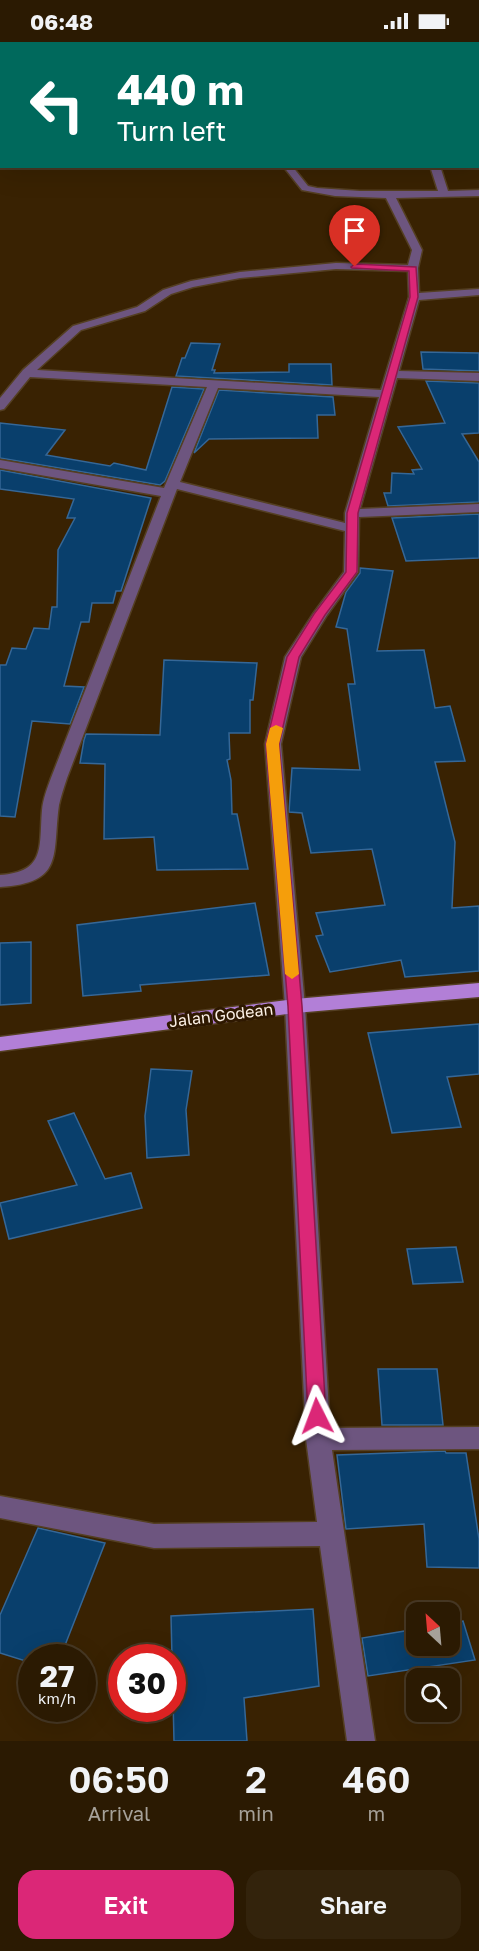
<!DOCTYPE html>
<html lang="en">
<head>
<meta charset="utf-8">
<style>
  body { margin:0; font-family:"Golos Text",sans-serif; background:#33230c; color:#f1f3f6; height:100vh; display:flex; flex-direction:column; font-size:22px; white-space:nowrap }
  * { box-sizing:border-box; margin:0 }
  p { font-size:20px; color:#a6a199 }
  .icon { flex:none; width:33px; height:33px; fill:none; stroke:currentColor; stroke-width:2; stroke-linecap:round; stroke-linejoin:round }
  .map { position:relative; height:1699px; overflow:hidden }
  .panel { display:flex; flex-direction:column; background:#2b1a02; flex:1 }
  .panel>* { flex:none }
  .hud { position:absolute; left:0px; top:0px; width:480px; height:126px; box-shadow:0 6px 24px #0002,0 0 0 2px #473824; background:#00695c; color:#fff; overflow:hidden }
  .needle { width:39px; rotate:334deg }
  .fabs { position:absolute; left:406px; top:1560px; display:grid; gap:12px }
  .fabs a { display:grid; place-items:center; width:54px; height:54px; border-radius:12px; background:#2b1a02; box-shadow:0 6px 24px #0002,0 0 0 2px #473824; font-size:30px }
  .speed { position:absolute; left:18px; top:1602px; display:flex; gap:12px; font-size:30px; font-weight:700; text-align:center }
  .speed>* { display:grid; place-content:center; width:78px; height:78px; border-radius:50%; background:#2b1a02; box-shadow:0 6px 24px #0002,0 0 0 2px #473824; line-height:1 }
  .speed small { font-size:15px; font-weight:400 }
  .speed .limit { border:9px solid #d22; background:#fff; color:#111 }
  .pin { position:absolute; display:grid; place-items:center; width:51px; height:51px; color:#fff; margin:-62px -26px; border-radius:50% 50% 50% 0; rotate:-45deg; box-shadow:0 0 6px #0007 }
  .pin .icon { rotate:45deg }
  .me { position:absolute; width:66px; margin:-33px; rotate:357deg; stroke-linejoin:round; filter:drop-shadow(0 0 4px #0008) }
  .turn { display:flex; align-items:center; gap:21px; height:126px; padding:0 18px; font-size:27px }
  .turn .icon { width:78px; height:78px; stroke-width:2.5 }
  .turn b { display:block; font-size:42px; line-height:51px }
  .eta { display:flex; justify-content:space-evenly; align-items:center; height:102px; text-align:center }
  .eta b { font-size:36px; font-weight:600; line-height:42px }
  .primary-button { display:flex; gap:12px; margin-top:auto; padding:12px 18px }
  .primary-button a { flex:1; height:69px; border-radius:18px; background:#db2777; color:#fff; font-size:24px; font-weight:600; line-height:69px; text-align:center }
  .primary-button a+a { background:#33230c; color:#f1f3f6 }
  .status { display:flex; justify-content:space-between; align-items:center; height:42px; padding:0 30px; background:#2b1a02; direction:ltr }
  .status svg { height:16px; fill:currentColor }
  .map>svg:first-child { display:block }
  .building { fill:#093f6c; stroke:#356797; stroke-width:1.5 }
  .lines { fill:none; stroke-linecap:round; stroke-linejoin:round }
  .street-casing { stroke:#543f22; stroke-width:3 }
  .primary-casing { stroke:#543f22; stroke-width:3 }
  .street { fill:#6d557f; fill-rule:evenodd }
  .primary { fill:#b27fd7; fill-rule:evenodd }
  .route { fill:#db2777; stroke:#8e194d; stroke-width:1.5 }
  .slow { fill:#f59e0b }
  .labels { text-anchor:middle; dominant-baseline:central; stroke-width:6; stroke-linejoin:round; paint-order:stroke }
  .street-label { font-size:16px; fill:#fbf0e5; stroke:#2e1800 }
</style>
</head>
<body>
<div class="status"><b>06:48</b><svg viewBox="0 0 49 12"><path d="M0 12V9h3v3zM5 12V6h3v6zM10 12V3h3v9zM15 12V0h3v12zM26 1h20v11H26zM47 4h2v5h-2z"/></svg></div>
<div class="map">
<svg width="479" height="1699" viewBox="0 0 479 1699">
  <rect width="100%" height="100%" fill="#392202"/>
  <!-- building -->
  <path class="building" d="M191,301L220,302L212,328H215L214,331L289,330V322H331L332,343L176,334L182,316H185Z
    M421,310L479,311V329L423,327Z
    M426,339L479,341V391L462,392L479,420V460L388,464L384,451H391L392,431L414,432L412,428L422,427L398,385L445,381Z
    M172,345L204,347L165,439L160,443L0,416V381L65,388L46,413L110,424L114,421L146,428Z
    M219,348L333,355L335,373H317L318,396L209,397L194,411Z
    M0,428L151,456L121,549H116L113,561H92L89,580H81L64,644L84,645L70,682L32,679L15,775L0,774V623H6L12,606L26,607L34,586L49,587L52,565H57L58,508L75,476H67L74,457L0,447Z
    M479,472V516L406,519L392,476Z
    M360,526L393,529L377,609L424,608L435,666L450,664L465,719L435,720L455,800L452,866L479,864V929L405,935L401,918L330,930L316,894L323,893L316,871L385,863L372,807L311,811L302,771L289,770L292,726L360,728L348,642H355L347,587L336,585L346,550L360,531Z
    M164,618L257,621L253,658H250V691H229L230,717L227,718L231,738L232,772H237L248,827L157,828L154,795L104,797L105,722L80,721L84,698L86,692L160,693Z
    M255,861L269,933L140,943L141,949L83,954L77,883Z
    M31,900V961L0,963V901Z
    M479,982V1032L447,1035L461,1085L392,1091L368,991Z
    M151,1027L192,1029L186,1068L189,1113L147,1116L145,1074Z
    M74,1071L105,1137L131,1131L142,1166L9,1197L0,1161L77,1143L48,1079Z
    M456,1205L463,1240L413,1242L407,1207Z
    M378,1327H437L443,1383H382Z
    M445,1409L446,1411H466L479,1497V1526L427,1525L424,1482L346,1487L337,1413Z
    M38,1486L105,1501L60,1616H32V1621L0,1611V1573Z
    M313,1567L319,1644L244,1656L247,1699H174L171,1574Z
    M463,1579L475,1618L368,1634L362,1596L417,1587V1604H450V1581Z"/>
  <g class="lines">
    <!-- street casing -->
    <g class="street-casing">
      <path id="street" d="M0,0H23L25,2L2,3Z
        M46,0H54L45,2Z
        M0,43H2V49H0Z
        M478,57H479V63H478Z
        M0,88H2V94H0Z
        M283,124H292L308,144L317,146L360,149H438L430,124H440L448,149L479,148V154L396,156L422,208L418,226L419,251L479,247V253L419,258L399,329L479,331V339L397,336L360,467L479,462V470L359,475L358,530L327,573L301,615L281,702L305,964L330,1386L479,1385V1407L332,1408L375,1699H347L320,1504L154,1506L0,1476V1454L154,1482L317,1480L306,1397L285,964L265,702L285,615L313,572L344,530L345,489L177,447L67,736C64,745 61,754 59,763C52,813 65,841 0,845V833C46,830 39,805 42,768C43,757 47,747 51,736L161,454L0,426V418L164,446L207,345L30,335L4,367L0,368V356L23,328L73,284L137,265L163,248L191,239L240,230L336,221L408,223L412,208L386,156L335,154L302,148ZM336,227L408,229L409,255L381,348L37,328L81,288L145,269L171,252L193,245L240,236ZM218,346L379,355L345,471V481L180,440Z"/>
    </g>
    <!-- primary casing -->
    <g class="primary-casing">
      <path id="primary" d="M479,941V955L295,971L0,1009V995L295,957Z"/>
    </g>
    <!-- street -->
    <use href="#street" class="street"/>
    <!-- primary -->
    <use href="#primary" class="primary"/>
  </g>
  <!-- route -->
  <path class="route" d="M355,222L416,225L418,255L358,471L357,530L325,573L299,615L279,702L302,964L326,1374L323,1380L317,1382L310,1380L308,1374L288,964L266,702L287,615L314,572L346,530L347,471L410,255L409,229L352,226L351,225Z"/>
  <!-- slow -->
  <path class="slow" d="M276,683L283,686L279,702L299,932L292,937L285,932L266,702L270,686Z"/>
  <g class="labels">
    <!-- street labels -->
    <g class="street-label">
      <text transform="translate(221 973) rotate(-7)">Jalan Godean</text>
    </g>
  </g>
</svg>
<div class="fabs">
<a><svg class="needle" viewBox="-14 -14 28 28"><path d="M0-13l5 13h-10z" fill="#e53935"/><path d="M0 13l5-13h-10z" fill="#a6a199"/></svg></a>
<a><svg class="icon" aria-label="search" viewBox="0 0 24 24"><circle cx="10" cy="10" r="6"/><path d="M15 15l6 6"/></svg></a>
</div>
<div class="speed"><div>27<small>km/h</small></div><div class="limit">30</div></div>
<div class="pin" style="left:355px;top:225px;background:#d93025"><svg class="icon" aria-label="arrive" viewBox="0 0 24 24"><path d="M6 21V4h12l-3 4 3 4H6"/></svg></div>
<svg class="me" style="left:317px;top:1374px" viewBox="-20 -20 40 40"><path d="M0-17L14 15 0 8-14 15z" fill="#db2777" stroke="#fff" stroke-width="4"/></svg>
<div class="hud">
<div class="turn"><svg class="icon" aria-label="left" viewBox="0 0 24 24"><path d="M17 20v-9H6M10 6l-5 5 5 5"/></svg><div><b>440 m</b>Turn left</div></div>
</div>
</div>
<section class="panel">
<div class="eta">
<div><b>06:50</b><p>Arrival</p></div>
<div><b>2</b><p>min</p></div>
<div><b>460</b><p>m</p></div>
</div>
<div class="primary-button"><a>Exit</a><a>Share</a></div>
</section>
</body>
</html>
